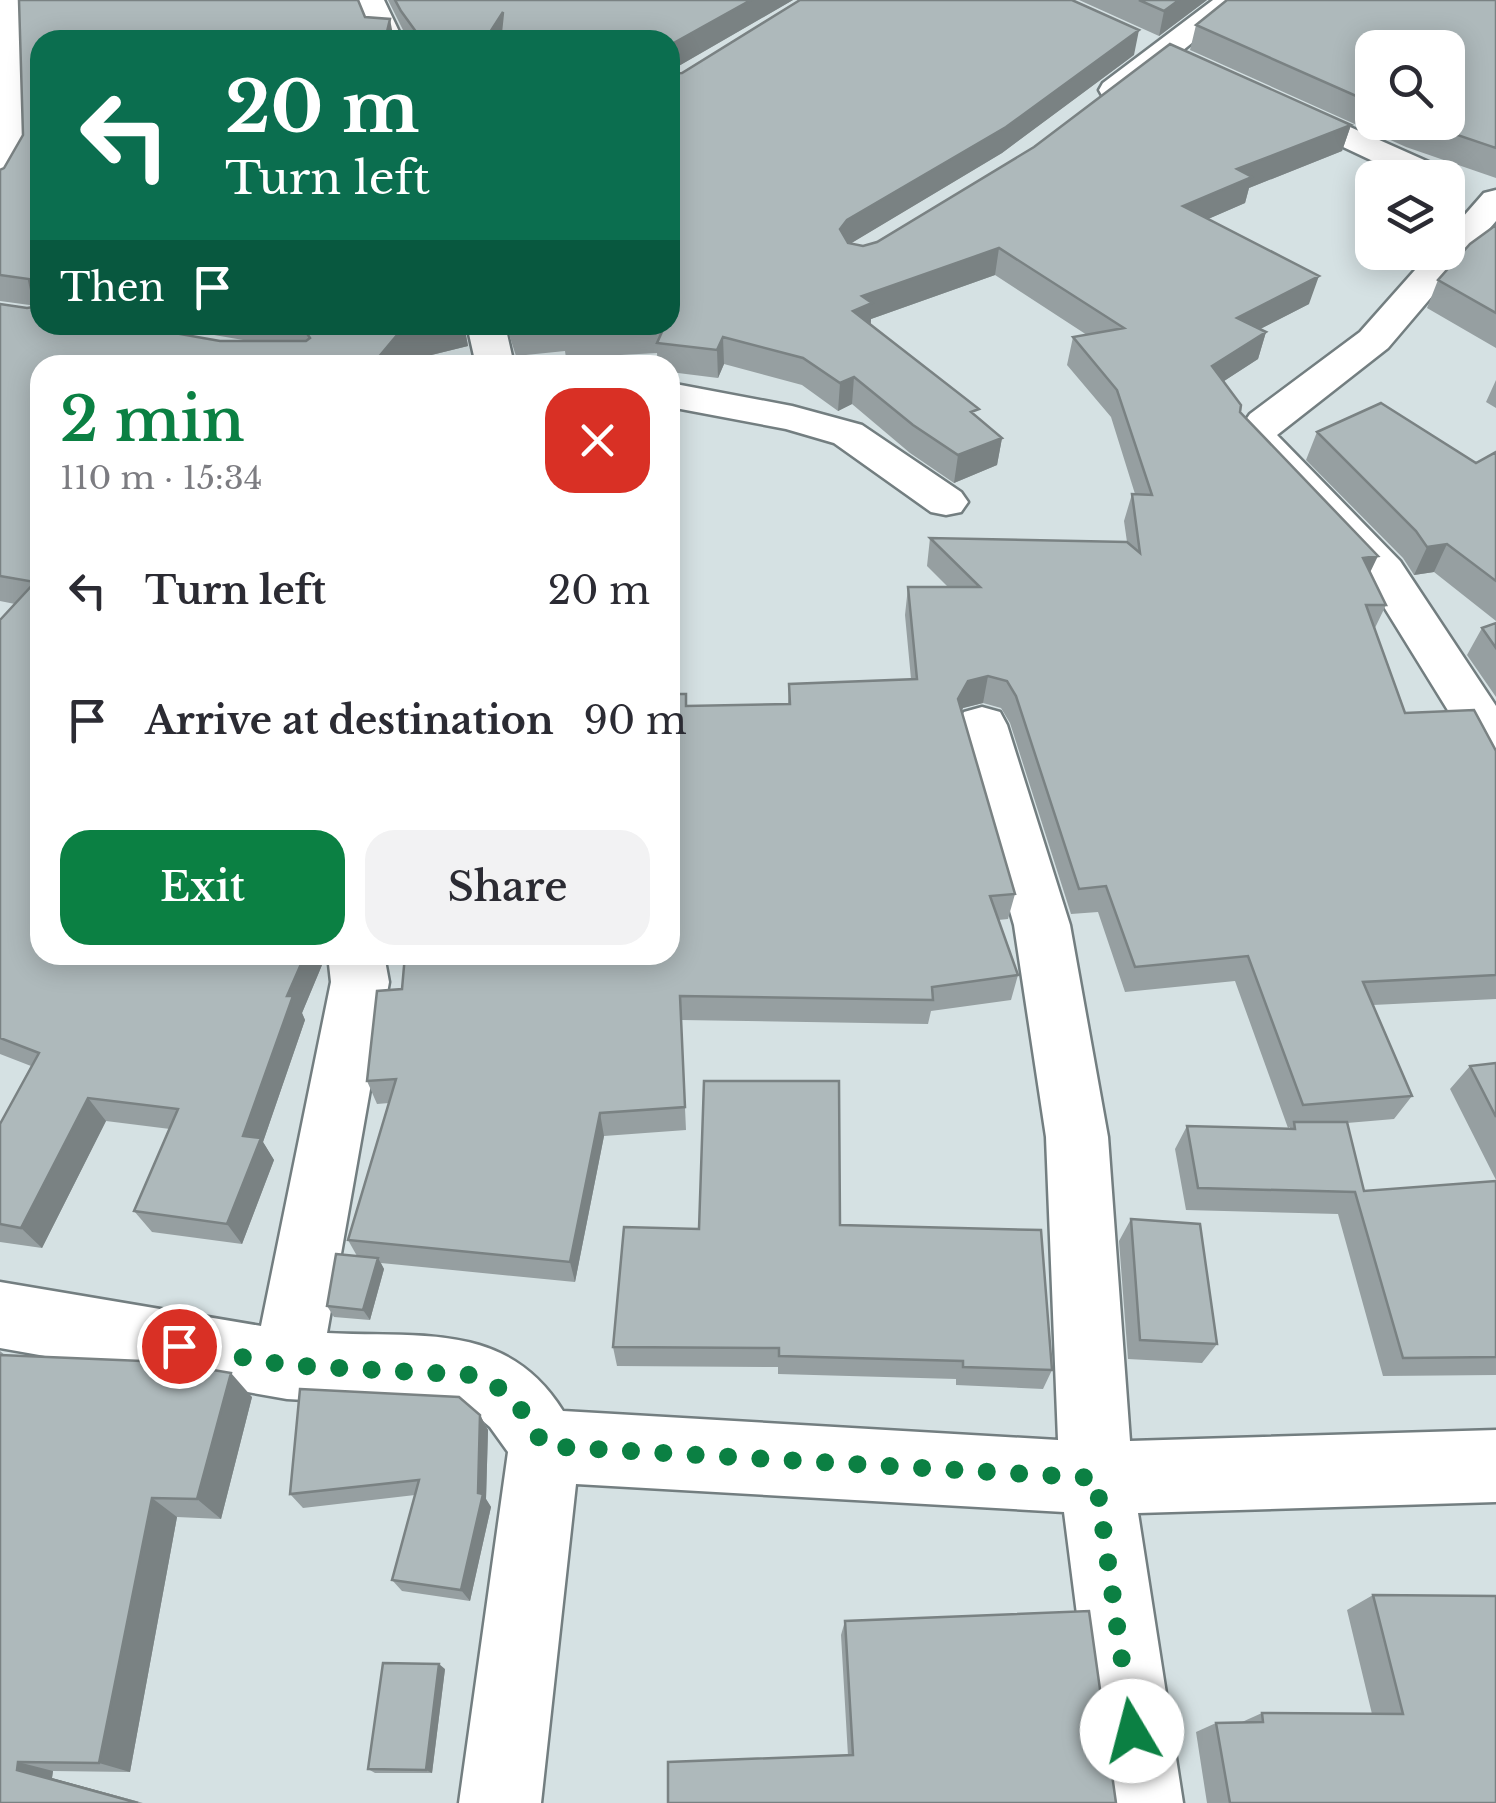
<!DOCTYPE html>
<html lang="en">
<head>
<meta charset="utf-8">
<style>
  body { margin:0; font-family:"Libre Baskerville",serif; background:#f2f2f3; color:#2b2b33; height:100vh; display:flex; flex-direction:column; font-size:38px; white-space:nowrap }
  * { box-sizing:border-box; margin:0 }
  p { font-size:32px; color:#7c7c81 }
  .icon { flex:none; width:55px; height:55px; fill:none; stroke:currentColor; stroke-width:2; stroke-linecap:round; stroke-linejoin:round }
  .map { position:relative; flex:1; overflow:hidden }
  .sheet { position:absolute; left:30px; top:355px; width:650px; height:610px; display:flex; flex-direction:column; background:#fff; border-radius:30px; box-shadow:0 5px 25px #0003 }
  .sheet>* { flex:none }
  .guide { position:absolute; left:30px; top:30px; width:650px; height:305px; border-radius:30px; box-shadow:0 5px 25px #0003; background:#0b6e4f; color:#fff; overflow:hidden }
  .buttons { position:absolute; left:1355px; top:30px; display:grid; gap:20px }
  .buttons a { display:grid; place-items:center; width:110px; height:110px; border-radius:20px; background:#fff; box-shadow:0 5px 25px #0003; font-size:50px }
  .pin { position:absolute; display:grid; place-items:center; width:85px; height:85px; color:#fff; margin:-42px; border:5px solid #fff; border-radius:50%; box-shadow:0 2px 10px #0007 }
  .me { position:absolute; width:110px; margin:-55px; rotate:352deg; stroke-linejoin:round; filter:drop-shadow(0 0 8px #0008) }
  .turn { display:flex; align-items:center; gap:35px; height:210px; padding:0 30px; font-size:45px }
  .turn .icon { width:130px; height:130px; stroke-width:2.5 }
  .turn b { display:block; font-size:70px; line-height:85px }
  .then { display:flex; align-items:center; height:95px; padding:0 30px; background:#0003; gap:20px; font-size:38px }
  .round { display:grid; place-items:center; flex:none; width:105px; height:105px; border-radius:30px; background:#f2f2f3 }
  .headline { display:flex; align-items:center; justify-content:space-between; height:170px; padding:0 30px }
  h1 { font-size:60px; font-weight:600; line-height:75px; color:#0b8043 }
  .action { display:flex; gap:20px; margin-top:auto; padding:20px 30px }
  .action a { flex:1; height:115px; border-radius:30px; background:#0b8043; color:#fff; font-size:40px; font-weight:600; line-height:115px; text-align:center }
  .action a+a { background:#f2f2f3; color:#2b2b33 }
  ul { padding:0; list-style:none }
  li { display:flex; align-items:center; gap:30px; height:130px; padding:0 30px }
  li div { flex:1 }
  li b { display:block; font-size:38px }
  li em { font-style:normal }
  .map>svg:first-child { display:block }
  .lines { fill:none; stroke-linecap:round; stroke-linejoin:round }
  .minor-casing { stroke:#737e80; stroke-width:5 }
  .minor { fill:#fff; fill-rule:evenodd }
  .wall { fill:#969fa1; fill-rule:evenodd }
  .shaded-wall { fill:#7a8283 }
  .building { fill:#aeb9bb; stroke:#7a8283; stroke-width:2.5 }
  .route { stroke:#0b8043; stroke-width:18; stroke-dasharray:0 32.4 }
</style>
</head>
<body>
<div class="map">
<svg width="1496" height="1803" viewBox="0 0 1496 1803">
  <rect width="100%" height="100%" fill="#d5e1e3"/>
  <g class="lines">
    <!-- minor casing -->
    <g class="minor-casing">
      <path id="minor" d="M0,0H24L30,161L12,193L0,196Z
        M358,0H384L403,40H373Z
        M1213,0H1245L1125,97H1103L1099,90L1103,83Z
        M1278,95L1449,171L1454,178L1448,185V178H1409L1267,111L1262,104L1267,97Z
        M1496,190V221L1388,348L1277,435L1400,561L1496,706V764L1478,759L1368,581L1234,437L1250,414L1360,332L1431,252H1448V234L1484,193Z
        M467,325H505L514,365H476Z
        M670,383L792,406L862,425L961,492L968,502L961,512L946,515L931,512L834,443L786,429L670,407Z
        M982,707L1000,712L1007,725L1070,925L1108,1137L1130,1441L1496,1430V1502L1138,1513L1183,1803H1101L1064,1512L576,1484L541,1803H459L508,1452L490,1427L469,1409L287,1399L0,1348V1282L261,1326L331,982L328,955H384L389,982L327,1333C421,1338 507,1321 563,1411L1058,1440L1046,1137L1014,925L957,725L964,712Z"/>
    </g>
    <!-- minor -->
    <use href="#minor" class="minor"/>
  </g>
  <!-- wall -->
  <path class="wall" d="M388,0H793L670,71V40H408Z
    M1079,0H1207L1159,36Z
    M1496,0V178L1406,147L1190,50L1196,25ZM1372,48L1448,122H1372Z
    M40,40V325L220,341H249L156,325H464L468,346L403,362L40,365V955L322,965L302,1013L305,1020L263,1142L274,1160L242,1244L152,1232L134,1211L170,1129L106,1121L42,1248L0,1242V1124L31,1066L0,1054V620L15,604L0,601V304L27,308L37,306L0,301V170L4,168L23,135Z
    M1134,55L1002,153L851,243L863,246L1351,125L1342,151L1249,188L1245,203L1208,219L1309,304L1260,329L1266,332L1258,359L1224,381L1240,412L1370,572L1386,605L1374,630L1405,713L1496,751V999L1373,1005L1412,1096L1394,1119L1347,1123L1364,1191L1496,1181V1375L1383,1376L1338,1214L1186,1210L1175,1149L1187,1126L1290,1128V1127L1288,1128L1235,981L1125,992L1098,912L1071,914L1010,723L1001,708L983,703L963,708L962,711L1015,894L1008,919L998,920L1018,975L1011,1000L931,1011L928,1024L681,1020L686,1130L604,1136L575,1282L381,1263L384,1269L370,1320L334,1317L327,1306L357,1256L348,1240L389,1103L377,1104L367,1081L402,989L686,706L788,704L789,684L911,679L905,615L908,587H948L927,566L930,538L1127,542L1124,521L1132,494H1135L1111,417L1067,365L1073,337L1087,335L995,275L871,319V325L1002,438L997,465L954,483L910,453L852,404L838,411L802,385L724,364L718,378L670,372V365H658L657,353L566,358L565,351L516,356L506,325H670Z
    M1496,225V348L1427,308L1438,280Z
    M1496,380V408L1486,402Z
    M1317,432L1476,463L1496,452V621L1434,572L1414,575L1403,558L1306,460Z
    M1496,623V697L1467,655L1482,628Z
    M1496,1063V1180L1450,1089L1470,1066Z
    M1131,1219L1217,1344L1202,1363L1128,1359L1119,1241Z
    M840,1225L1052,1370L1043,1389L956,1385V1379L778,1374V1367L617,1366L613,1347L699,1229Z
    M0,1351L6,1356L252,1397L221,1519L177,1517L130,1772L53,1771L52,1778L143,1803H0Z
    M480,1415L488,1430L486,1499L491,1507L470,1601L402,1591L392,1580L415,1495L303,1508L290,1494Z
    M1373,1595L1496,1803H1207L1196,1732L1216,1723L1242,1722L1262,1713L1372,1714L1347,1610Z
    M845,1621L1116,1803L848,1756L841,1635Z
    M445,1669L432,1773H375L368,1769Z"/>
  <!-- shaded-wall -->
  <path class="shaded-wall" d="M751,0H793L670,71V45Z
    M1179,0H1207L1159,36L1164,11Z
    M503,12L504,40H485Z
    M390,19L394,40H385Z
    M1139,30L1134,55L1002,153L845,247L840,229L847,220Z
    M1351,125L1342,151L1249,188L1245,203L1176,233L1183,206L1237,169Z
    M999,248L995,275L871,319L870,330L853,311L862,296Z
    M1319,276L1309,304L1229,345L1237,318Z
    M438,325H464L468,346L403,362L401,365H372L397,335Z
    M1266,332L1258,359L1204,394L1212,366Z
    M723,337L724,364L718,378L717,350Z
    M854,377L852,404L838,411L840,383Z
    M1002,438L997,465L954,483L958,455Z
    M1447,544L1434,572L1414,575L1427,547Z
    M1378,556L1365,583L1363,558Z
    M988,676L983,703L963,708L953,726L958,699L968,681Z
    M305,955H318L322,965L302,1013L305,1020L263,1142L274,1160L242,1244L227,1224L243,1136L287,996Z
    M88,1098L106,1121L42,1248L21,1228Z
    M600,1113L604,1136L575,1282L570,1262Z
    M378,1258L384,1269L370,1320L363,1310Z
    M231,1373L252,1397L221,1519L197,1499Z
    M480,1415L488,1430L486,1499L491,1507L470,1601L461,1590L478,1493Z
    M152,1498L177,1517L130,1772L99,1763Z
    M439,1664L445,1669L432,1773L426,1770Z
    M18,1762L53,1771L52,1778L143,1803L17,1770Z"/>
  <!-- building -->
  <path class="building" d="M19,0H358L365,17L390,19L385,40H40V294H32L29,279L0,275V170L4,168L23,135Z
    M395,0H751L670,45V40H500L503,12L485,40H422L401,11Z
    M800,0H1072L1139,30L1006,127L847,220L840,229L848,243L863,246L877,242L1034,147L1170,44L1351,125L1237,169L1252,177L1183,206L1319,276L1237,318L1266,332L1212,366L1241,405L1240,412L1378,556L1363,558L1386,605H1366L1405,713L1474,710L1496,751V975L1363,982L1412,1096L1303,1105L1248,956L1135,967L1106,886L1079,889L1016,696L1007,681L988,676L968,681L958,699L1015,894L990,896L1018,975L932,987L933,1000L680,996L685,1107L600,1113L570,1262L348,1240L396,1079L367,1081L377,991L402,989L405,955H670V694H686V706L790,704L789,684L917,679L908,587H980L930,538L1127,542L1140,553L1132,494L1152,495L1117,390L1073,337L1124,328L999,248L862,296L872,303L853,311L979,409L971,412L1002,438L958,455L913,425L854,377L840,383L803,358L723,337L717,350L657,343L665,325H670V74L682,73Z
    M1139,0H1179L1164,11Z
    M1227,0H1496V148L1419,122H1448V48H1372V103L1196,25Z
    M1496,225V313L1438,280L1470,244Z
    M0,304L27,308L40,306V325H129L220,341H306L310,338L302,326L299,325H438L397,335L372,365H40V955H305L287,996H293L243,1136L261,1138L227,1224L134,1211L178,1109L88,1098L21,1228L0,1224V1124L39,1053L0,1038V620L35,582L0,576Z
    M511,325H547L512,329Z
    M563,325H665L563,330Z
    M1381,403L1476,463L1496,452V581L1447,544L1427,547L1416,531L1317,432Z
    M1496,623V648L1482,628Z
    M1496,1063V1117L1470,1066Z
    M704,1081H839L840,1225L1041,1230L1052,1370L963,1367V1361L779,1356V1348L613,1347L624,1227L699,1229Z
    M1294,1122H1347L1364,1191L1496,1181V1357L1403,1358L1355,1192L1198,1188L1187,1126L1295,1129Z
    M1131,1219L1200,1224L1217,1344L1140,1340Z
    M336,1254L378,1258L363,1310L327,1306Z
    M0,1355L166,1362L231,1373L197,1499L152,1498L99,1763L18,1762L17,1770L138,1803H0Z
    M300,1389L459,1397L480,1415L478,1493L483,1494L461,1590L392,1580L419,1480L290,1494Z
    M1373,1595L1496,1596V1803H1230L1216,1723L1263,1722L1262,1713L1403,1714Z
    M1089,1611L1116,1803H668V1762L853,1755L845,1621Z
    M383,1663L439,1664L426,1770L368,1769Z"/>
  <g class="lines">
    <!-- route -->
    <path class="route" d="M179,1346L286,1365L471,1375C512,1388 523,1411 544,1446L1096,1478L1132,1731"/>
  </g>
</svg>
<div class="buttons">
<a><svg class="icon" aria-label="search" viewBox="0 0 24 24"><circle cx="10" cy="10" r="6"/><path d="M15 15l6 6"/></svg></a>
<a><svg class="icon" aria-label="layers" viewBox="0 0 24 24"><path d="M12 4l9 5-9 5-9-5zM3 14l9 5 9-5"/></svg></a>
</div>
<div class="pin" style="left:179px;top:1346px;background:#d93025"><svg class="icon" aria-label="arrive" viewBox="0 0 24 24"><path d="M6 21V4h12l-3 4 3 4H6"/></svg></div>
<svg class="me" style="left:1132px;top:1731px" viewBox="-20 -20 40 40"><circle r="19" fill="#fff"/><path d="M0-13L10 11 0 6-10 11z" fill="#0b8043"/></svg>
<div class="guide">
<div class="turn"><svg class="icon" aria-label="left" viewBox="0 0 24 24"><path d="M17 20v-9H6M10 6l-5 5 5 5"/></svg><div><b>20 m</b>Turn left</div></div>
<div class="then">Then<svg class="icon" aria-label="arrive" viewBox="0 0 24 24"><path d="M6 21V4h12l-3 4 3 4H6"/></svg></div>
</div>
<section class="sheet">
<div class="headline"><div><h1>2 min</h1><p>110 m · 15:34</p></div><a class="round" style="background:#d93025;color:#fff"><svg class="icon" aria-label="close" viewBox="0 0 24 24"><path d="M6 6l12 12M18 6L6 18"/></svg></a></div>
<ul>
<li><svg class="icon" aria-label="left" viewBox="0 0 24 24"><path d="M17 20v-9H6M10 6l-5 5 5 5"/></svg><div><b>Turn left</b></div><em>20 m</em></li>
<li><svg class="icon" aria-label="arrive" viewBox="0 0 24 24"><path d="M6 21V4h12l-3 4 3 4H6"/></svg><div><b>Arrive at destination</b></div><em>90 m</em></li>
</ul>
<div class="action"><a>Exit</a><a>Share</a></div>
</section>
</div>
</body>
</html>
